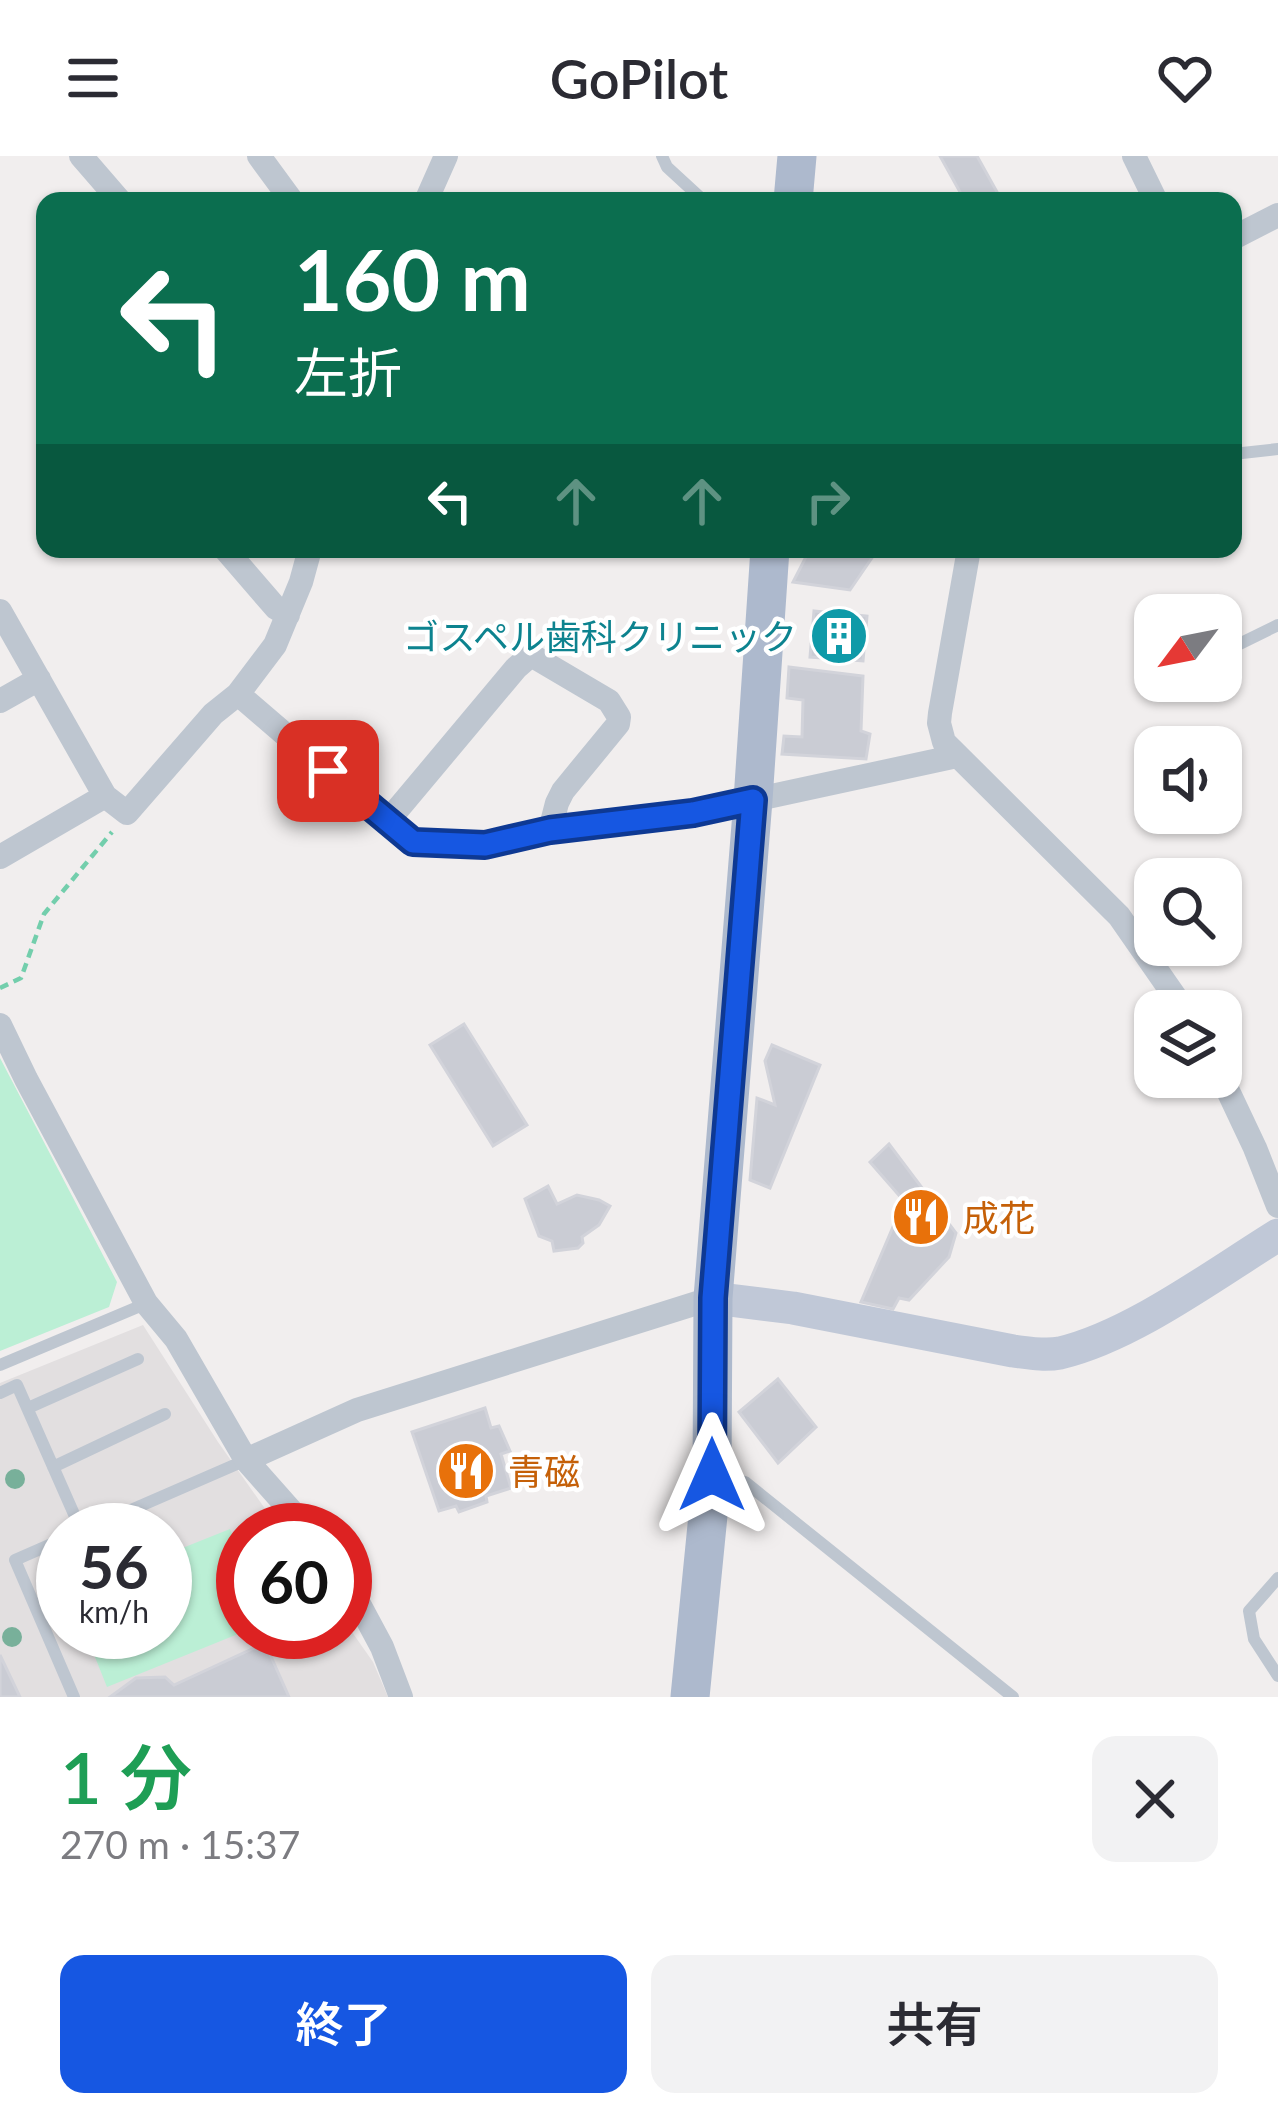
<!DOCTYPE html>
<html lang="ja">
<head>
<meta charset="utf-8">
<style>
  body { margin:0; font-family:Lato,"Noto Sans JP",sans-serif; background:#f2f2f3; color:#2b2b33; height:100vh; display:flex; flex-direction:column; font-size:45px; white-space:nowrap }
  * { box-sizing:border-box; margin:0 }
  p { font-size:39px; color:#7c7c81 }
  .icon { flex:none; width:66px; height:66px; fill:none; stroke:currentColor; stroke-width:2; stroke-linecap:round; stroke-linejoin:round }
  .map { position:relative; height:1541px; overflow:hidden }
  .sheet { display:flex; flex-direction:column; background:#fff; flex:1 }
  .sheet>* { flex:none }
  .hud { position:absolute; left:36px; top:36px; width:1206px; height:366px; border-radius:24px; box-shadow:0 3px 9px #0004; background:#0b6e4f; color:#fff; overflow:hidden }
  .needle { width:78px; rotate:238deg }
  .tools { position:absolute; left:1134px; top:438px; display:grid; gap:24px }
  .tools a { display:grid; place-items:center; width:108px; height:108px; border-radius:24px; background:#fff; box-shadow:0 3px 9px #0004; font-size:60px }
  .speed { position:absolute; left:36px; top:1347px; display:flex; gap:24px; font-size:60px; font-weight:700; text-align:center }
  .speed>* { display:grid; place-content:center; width:156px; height:156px; border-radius:50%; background:#fff; box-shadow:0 3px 9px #0004; line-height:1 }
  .speed small { font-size:30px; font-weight:400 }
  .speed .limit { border:18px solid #d22; background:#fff; color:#111 }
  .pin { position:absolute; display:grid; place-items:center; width:102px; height:102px; color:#fff; margin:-51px; border-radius:24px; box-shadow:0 6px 18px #0006 }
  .me { position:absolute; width:132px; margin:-66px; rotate:0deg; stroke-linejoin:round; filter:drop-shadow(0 0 9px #0008) }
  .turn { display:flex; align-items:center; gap:42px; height:252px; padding:0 60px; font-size:54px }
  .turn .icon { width:156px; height:156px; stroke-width:2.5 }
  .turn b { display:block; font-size:84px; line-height:102px }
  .lanes { display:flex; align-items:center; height:114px; padding:0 60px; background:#0003; justify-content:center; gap:60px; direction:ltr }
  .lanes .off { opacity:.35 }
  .round { display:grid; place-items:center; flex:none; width:126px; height:126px; border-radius:24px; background:#f2f2f3 }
  .headline { display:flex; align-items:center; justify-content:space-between; height:204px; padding:0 60px }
  h1 { font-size:72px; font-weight:600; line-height:90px; color:#1e9e55 }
  .button { display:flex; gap:24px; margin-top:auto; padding:24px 60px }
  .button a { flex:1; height:138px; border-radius:24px; background:#1657e2; color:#fff; font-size:48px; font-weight:600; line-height:138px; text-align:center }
  .button a+a { background:#f2f2f3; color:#2b2b33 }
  header { display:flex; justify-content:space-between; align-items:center; height:156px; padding:0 60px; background:#fff; font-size:54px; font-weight:600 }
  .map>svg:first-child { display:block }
  .education { fill:#e2dfe0; fill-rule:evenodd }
  .green { fill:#bbefd5 }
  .building { fill:#caccd4; stroke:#d2d3da; stroke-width:3 }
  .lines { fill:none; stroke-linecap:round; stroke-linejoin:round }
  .path { stroke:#73ceac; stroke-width:4.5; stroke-dasharray:9 6; stroke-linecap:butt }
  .lane { stroke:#bec6d0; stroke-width:12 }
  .street { stroke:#bec6d0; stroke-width:24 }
  .secondary { stroke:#c0c8d7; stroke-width:33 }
  .primary { stroke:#adb9cd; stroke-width:39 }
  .tree { fill:#78b09a }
  .route-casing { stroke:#0e3993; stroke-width:30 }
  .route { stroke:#1657e2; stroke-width:21 }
  .labels { text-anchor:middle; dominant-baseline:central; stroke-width:9; stroke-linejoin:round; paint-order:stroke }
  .culture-label { font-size:36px; fill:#0d838f; stroke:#fff; text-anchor:end }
  .food-label { font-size:36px; fill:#c56008; stroke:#fff; text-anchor:start }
</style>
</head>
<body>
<header><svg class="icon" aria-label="menu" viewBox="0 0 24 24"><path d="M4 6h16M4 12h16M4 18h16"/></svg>GoPilot<svg class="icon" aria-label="heart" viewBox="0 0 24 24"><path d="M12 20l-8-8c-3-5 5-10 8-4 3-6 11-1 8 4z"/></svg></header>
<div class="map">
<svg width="1278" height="1541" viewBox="0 0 1278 1541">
  <rect width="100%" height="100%" fill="#f1eeee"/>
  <!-- education -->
  <path class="education" d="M143,1169L218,1286L280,1374H243V1476H345V1466L373,1506L388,1541H0V1227ZM63,1374H165V1476H63Z"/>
  <!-- green -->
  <path class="green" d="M0,902L117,1126L109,1151L0,1195Z
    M230,1373L243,1405V1476L107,1531L85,1476H165V1399Z"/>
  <!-- building -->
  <path class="building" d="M940,0H977L1002,45H965Z
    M810,393H878L850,434L793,426Z
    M814,455L867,460L863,505L810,501Z
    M789,511L863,520L861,575L870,578L866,603L782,598L784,580L802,581L803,544L787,542Z
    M464,868L527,969L493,990L430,889Z
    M772,889L820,909L770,1032L750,1024L757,942L775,949L765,905Z
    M889,988L956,1077L949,1101L909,1144L899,1142L893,1153L861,1146L904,1045L870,1006Z
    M548,1030L557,1048L577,1039L599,1044L610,1050L599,1069L582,1081L583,1087L578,1092L554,1095L552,1085L539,1080L525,1043Z
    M778,1223L816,1271L778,1307L739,1256Z
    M485,1252L491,1272L499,1270L510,1295L501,1298L511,1332L486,1340L487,1346L459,1356L456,1350L439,1355L412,1276Z
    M265,1487L289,1541H110L136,1522L165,1521L174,1529Z
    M0,1499L20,1541H0Z"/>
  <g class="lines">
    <!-- path -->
    <path class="path" d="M0,832L21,822L44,758L112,676"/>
    <!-- lane -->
    <path class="lane" d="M662,0L667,11L704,45
      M1233,298L1278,293
      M1221,497L1278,469
      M0,1209L145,1148
      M0,1237L17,1229L81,1374
      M28,1252L138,1203
      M53,1311L165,1258
      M719,1320L745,1326L1013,1541
      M85,1374L246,1304
      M63,1383L15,1404L74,1541
      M1278,1422L1249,1455L1254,1483L1278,1520"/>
    <!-- street -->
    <path class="street" d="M81,0L120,45
      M259,0L292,45
      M1134,0L1156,45
      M426,45L446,0
      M1233,82L1278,59
      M225,393L276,452L288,459
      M969,393L940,557L939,567L944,586L1119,760L1185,855
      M0,455L105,640L127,657L213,558L238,538L275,489L301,426L310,393
      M238,538L387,666L413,687L426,688L485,689L550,674L693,657L957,600
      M0,545L39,523
      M387,666L516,512L531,499L609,545L619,561L618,568L563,635L557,647L550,674
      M0,701L105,640
      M0,869L26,923L146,1147L176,1183L246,1304L308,1374
      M1221,920L1255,992L1278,1050
      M246,1304L357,1254L713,1142
      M345,1422L382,1491L401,1541"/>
    <!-- secondary -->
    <path class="secondary" d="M713,1142L793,1152L1013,1195C1029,1197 1044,1200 1060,1197C1132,1180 1215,1118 1278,1079"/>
    <!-- primary -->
    <path class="primary" d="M793,45L797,0
      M690,1541L712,1319L713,1142L753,644L770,393"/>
  </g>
  <!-- trees -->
  <g class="tree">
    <circle cx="15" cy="1323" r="10"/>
    <circle cx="12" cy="1481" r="10"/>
  </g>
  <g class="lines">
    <!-- route casing -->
    <g class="route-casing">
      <path id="route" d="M328,615L413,686L485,689L550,674L693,657L753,644L713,1142L712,1319"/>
    </g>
    <!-- route -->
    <use href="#route" class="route"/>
  </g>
  <!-- icons -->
  <defs>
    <g id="building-disc" transform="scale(3)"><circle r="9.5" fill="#0f9aa8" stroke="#fff"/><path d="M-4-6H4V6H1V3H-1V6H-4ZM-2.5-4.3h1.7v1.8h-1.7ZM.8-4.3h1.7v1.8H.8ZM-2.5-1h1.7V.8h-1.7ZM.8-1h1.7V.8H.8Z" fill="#fff"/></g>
    <g id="restaurant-disc" transform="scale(3)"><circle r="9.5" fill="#e8710a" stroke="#fff"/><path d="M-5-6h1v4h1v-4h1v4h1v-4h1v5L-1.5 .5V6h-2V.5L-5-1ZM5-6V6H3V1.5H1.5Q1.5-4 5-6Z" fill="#fff"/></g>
  </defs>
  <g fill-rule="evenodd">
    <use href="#building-disc" x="839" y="480"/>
    <use href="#restaurant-disc" x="921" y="1061"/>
    <use href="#restaurant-disc" x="466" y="1315"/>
  </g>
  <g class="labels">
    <!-- culture labels -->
    <g class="culture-label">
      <text x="797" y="480">ゴスペル歯科クリニック</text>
    </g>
    <!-- food labels -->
    <g class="food-label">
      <text x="963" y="1061">成花</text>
      <text x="508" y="1315">青磁</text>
    </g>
  </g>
</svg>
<div class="tools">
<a><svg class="needle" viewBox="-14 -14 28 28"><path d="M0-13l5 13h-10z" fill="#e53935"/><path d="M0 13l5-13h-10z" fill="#7c7c81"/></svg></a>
<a><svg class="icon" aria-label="sound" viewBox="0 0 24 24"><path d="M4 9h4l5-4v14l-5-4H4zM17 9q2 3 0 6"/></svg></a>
<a><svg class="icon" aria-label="search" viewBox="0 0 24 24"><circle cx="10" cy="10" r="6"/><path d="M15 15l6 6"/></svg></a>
<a><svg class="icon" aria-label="layers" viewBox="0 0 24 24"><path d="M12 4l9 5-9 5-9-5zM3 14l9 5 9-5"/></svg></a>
</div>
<div class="speed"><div>56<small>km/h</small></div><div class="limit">60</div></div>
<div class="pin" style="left:328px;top:615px;background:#d93025"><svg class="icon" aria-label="arrive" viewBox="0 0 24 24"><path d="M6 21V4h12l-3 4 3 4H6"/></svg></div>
<svg class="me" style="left:712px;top:1319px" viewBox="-20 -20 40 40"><path d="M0-17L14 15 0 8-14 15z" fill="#1657e2" stroke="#fff" stroke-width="4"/></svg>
<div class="hud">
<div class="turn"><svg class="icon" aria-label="left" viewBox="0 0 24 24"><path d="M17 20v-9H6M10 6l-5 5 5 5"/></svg><div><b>160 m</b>左折</div></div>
<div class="lanes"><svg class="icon" aria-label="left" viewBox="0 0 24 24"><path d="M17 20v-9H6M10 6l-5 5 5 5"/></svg><svg class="icon off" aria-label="ahead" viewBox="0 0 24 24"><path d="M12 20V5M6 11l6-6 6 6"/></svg><svg class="icon off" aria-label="ahead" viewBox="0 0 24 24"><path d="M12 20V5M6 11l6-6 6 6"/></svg><svg class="icon off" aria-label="right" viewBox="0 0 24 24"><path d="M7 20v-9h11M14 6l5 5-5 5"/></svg></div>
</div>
</div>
<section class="sheet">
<div class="headline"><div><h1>1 分</h1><p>270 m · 15:37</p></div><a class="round"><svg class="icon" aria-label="close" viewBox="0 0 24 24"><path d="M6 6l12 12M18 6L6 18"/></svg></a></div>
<div class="button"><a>終了</a><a>共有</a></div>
</section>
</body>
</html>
